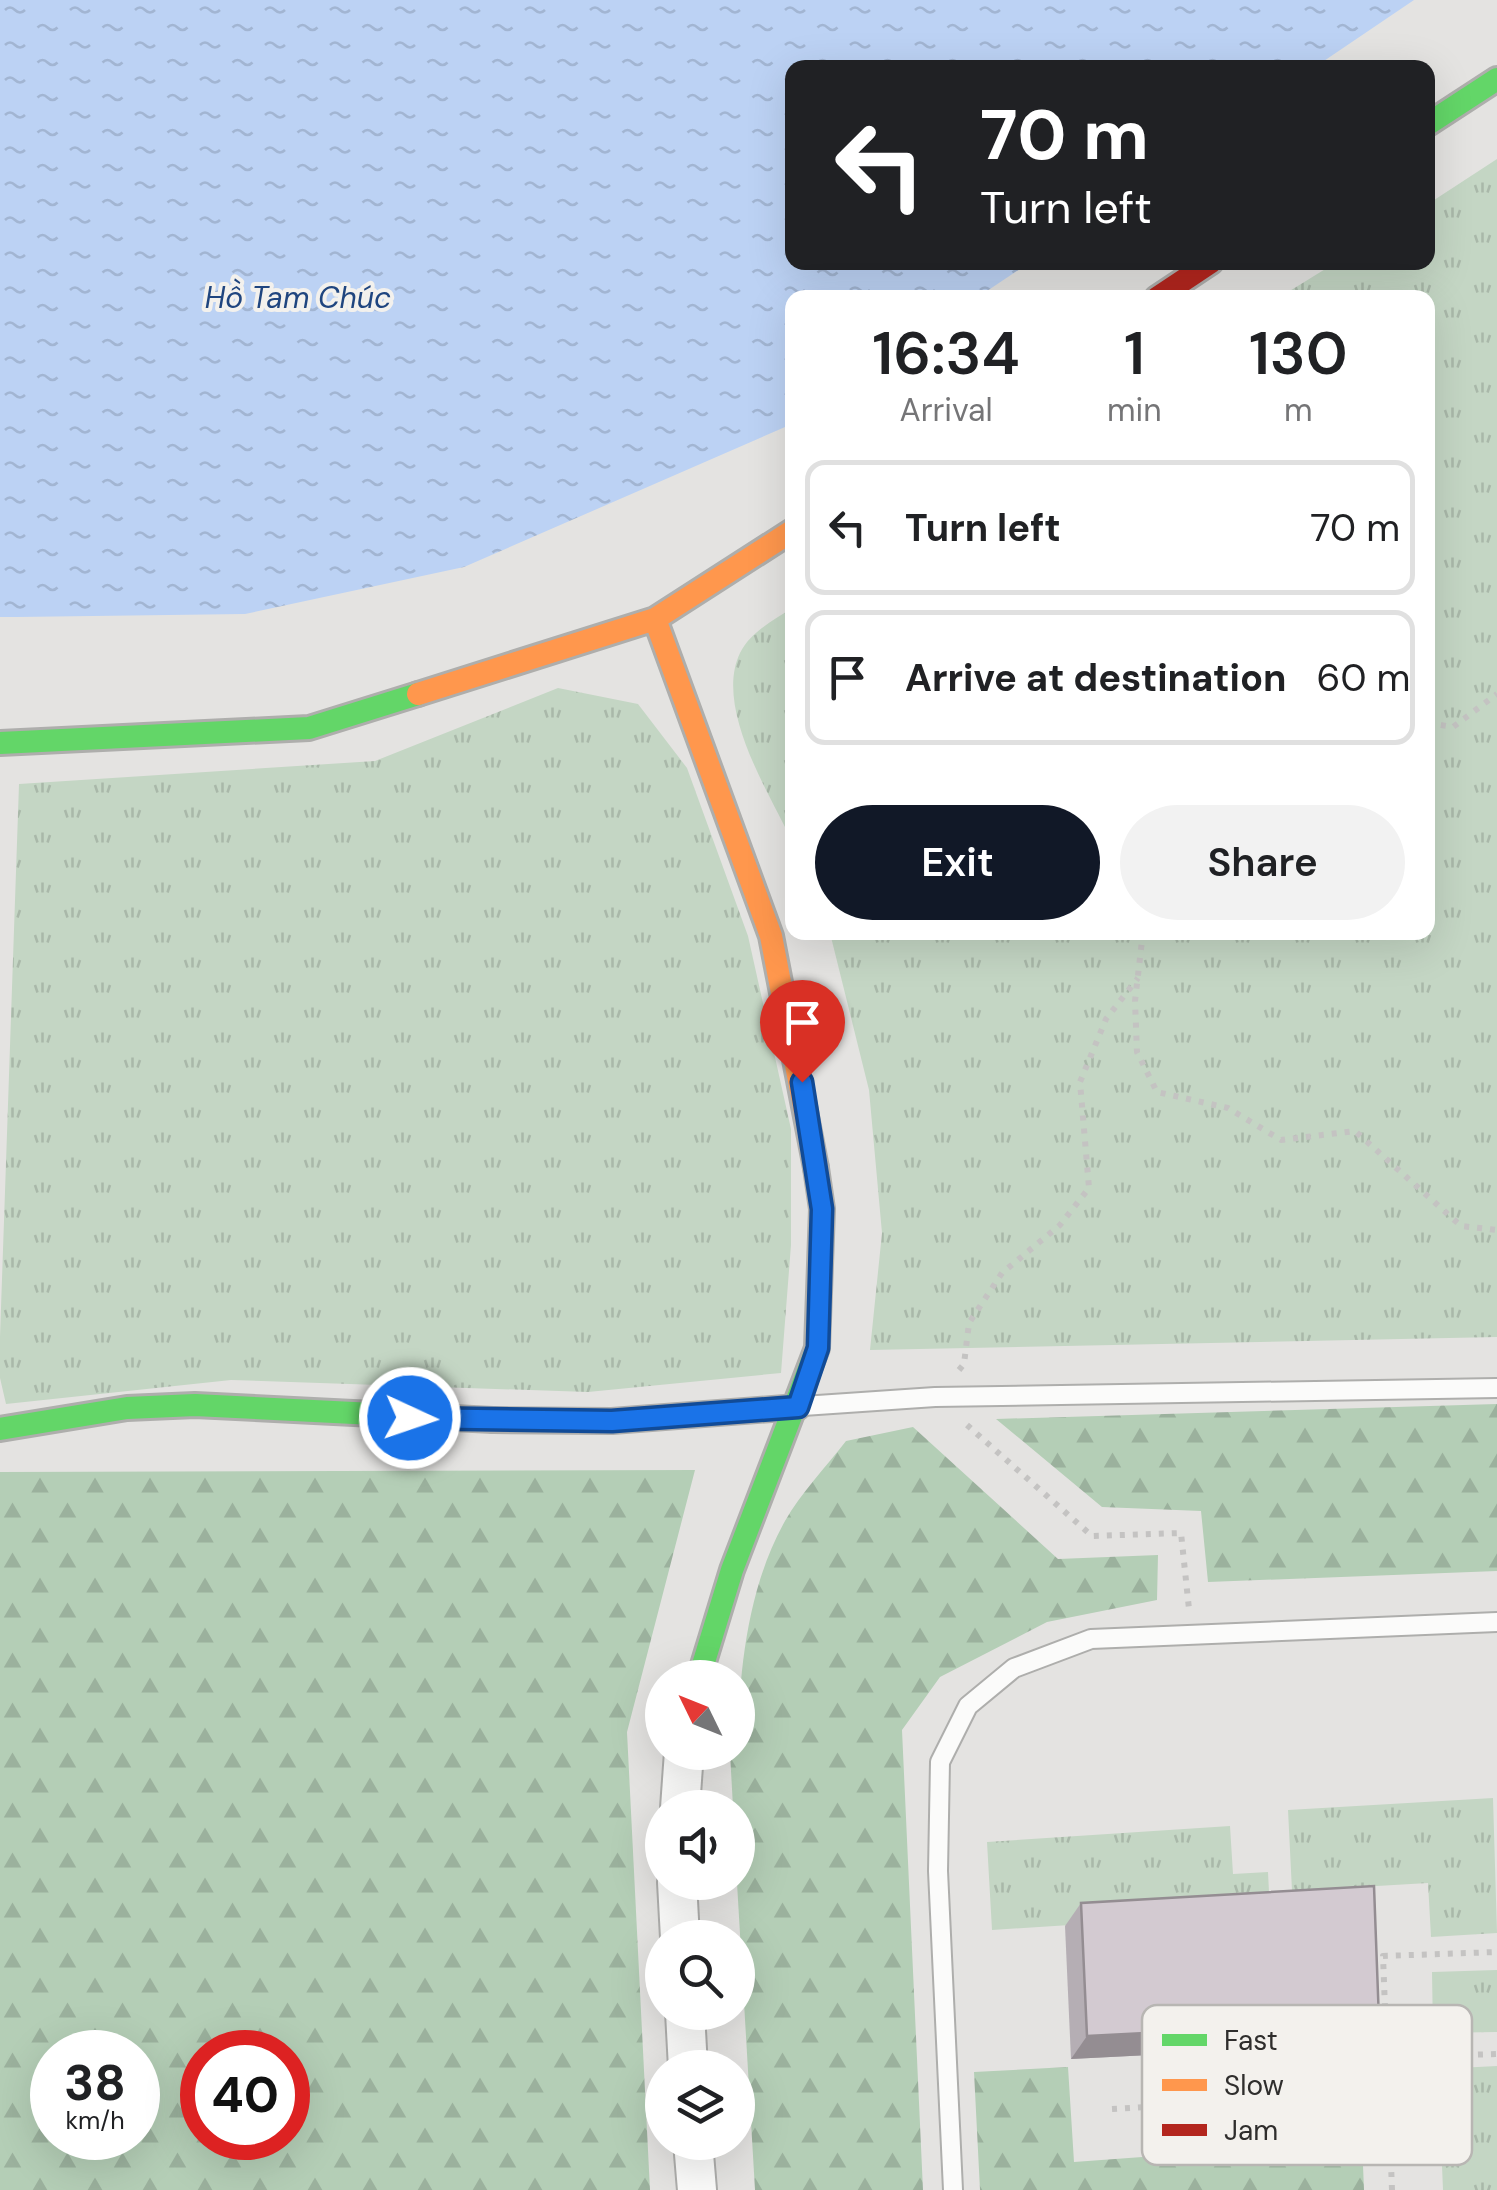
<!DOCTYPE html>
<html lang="en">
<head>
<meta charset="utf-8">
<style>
  body { margin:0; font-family:"DM Sans",sans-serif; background:#f2f2f2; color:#202124; height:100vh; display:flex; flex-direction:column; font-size:38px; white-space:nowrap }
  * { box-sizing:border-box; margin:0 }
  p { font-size:32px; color:#757577 }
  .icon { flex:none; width:55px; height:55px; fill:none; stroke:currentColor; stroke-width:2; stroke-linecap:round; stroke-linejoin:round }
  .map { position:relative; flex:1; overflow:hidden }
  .drawer { position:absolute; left:785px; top:290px; width:650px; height:650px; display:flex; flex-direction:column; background:#fff; border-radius:20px; box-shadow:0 10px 40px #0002 }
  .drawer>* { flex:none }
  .guide { position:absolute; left:785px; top:60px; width:650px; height:210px; border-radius:20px; box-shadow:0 10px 40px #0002; background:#202124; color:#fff; overflow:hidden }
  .needle { width:65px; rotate:313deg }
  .controls { position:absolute; left:645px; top:1660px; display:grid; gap:20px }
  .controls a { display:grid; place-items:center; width:110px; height:110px; border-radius:50%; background:#fff; box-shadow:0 10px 40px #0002; font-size:50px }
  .speed { position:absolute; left:30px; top:2030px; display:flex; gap:20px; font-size:50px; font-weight:700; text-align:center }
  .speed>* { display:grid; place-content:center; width:130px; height:130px; border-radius:50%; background:#fff; box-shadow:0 10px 40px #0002; line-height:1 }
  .speed small { font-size:25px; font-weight:400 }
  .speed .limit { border:15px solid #d22; background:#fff; color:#111 }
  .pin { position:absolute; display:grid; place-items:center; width:85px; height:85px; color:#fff; margin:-102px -42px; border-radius:50% 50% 50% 0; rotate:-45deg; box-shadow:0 0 10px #0007 }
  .pin .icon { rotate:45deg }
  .me { position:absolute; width:110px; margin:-55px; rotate:93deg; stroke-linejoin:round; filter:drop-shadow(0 0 8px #0008) }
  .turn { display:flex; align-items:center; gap:35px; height:210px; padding:0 30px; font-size:45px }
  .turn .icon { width:130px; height:130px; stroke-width:2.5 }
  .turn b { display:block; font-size:70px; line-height:85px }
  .eta { display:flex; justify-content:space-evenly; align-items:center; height:170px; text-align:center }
  .eta b { font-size:60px; font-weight:600; line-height:70px }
  .action { display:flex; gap:20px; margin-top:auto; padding:20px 30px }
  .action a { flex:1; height:115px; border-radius:60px; background:#111827; color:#fff; font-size:40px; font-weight:600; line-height:115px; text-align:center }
  .action a+a { background:#f2f2f2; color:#202124 }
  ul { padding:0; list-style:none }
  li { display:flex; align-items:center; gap:30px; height:135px; margin:0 20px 15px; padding:0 10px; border:5px solid #e0e0e0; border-radius:20px }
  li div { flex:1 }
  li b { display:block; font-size:38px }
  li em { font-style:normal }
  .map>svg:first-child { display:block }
  .grass { fill:url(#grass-tufts) }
  .forest { fill:url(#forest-firs); fill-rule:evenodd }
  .water { fill:url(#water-ripples) }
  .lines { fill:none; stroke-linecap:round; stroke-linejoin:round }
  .lane-casing { stroke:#aeaeac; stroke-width:22 }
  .street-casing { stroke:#aeaeac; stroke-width:42 }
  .fast-casing { stroke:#aeaeac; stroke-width:28 }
  .slow-casing { stroke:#aeaeac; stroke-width:28 }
  .jam-casing { stroke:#aeaeac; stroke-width:28 }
  .path { stroke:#c4c3c2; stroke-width:6; stroke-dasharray:5 8; stroke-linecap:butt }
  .lane { stroke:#fbfbfa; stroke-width:18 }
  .street { stroke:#fbfbfa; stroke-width:38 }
  .fast { stroke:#63d668; stroke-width:22 }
  .slow { stroke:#ff974d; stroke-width:22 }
  .jam { stroke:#b3261e; stroke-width:22 }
  .wall { fill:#b5aeb4 }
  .shaded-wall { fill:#948d92 }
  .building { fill:#d3cad1; stroke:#948d92; stroke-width:2.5 }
  .route-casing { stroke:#114b97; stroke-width:25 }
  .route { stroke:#1a73e8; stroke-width:18 }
  .labels { text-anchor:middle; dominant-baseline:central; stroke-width:8; stroke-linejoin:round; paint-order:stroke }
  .water-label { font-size:30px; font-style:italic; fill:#1f457f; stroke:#f3f1ed }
  .key { fill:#f3f1ed; stroke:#b8b6b3; stroke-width:2.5 }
  .key-label { font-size:28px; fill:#2f2e2d }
</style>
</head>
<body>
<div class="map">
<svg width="1497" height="2190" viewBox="0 0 1497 2190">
  <defs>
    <pattern id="grass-tufts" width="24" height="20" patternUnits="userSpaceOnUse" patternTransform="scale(2.5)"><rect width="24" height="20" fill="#c4d6c4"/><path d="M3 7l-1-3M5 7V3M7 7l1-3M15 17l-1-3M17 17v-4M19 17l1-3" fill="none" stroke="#a9b8a9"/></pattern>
    <pattern id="forest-firs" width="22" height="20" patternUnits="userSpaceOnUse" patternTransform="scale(2.5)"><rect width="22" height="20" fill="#b4ceb6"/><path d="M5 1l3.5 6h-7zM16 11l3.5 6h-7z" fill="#9bb19d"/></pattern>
    <pattern id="water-ripples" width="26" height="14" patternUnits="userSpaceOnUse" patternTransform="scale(2.5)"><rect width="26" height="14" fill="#bcd2f4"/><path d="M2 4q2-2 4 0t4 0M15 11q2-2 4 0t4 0" fill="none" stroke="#a2b5d2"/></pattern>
  </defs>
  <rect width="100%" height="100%" fill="#e4e3e1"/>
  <!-- grass -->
  <path class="grass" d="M1497,159V1337L870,1350L882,1233L869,1090L830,933L1428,932V298L1280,297L1335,263L1428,262V204Z
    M792,608V841C769,793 714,707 740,653C750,632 774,620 792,608Z
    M558,688L638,704L687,768L748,936L791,1129V1245L781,1373L588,1392L231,1380L6,1404L0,1378V1337L19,784L375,761Z
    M1493,1798L1497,1933L1431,1937L1428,1883L1292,1891L1288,1810Z
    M1230,1826L1233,1874L1268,1872L1270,1912L992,1930L987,1842Z
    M1497,1970V2032L1433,2033L1432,1972Z
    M1497,2066V2190H1443L1438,2069Z"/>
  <!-- forest -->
  <path class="forest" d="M1497,1404V1571L1208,1582L1201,1511L1102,1507L996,1419Z
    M913,1427L1058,1559L1158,1555L1157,1600L1047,1622L940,1677L902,1730L923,2190H755L737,1883L738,1808L733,1807L730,1753L738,1752C738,1677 747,1588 785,1521C801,1493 826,1467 846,1441Z
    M695,1470L627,1732L650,2190H0V1472ZM52,2052H138V2138H52ZM202,2052H288V2138H202Z
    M1068,2067L1074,2162L1362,2141L1364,2190H980L974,2072Z"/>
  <!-- water -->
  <path class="water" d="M0,0H1414L1315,67L792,68V262L1029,263L978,297L792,298V424L464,567L245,614L17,617H0Z"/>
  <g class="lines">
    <!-- lane casing -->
    <g class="lane-casing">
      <path id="lane" d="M803,1406L935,1397L1497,1388
        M953,2190L938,1871L940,1762L968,1706L1014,1668L1091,1639L1497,1622"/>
    </g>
    <!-- street casing -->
    <g class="street-casing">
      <path id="street" d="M680,1808L684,1752
        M677,1882L680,1938
        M685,2012L688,2068
        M693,2142L697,2190"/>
    </g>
    <!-- fast casing -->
    <g class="fast-casing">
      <path id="fast" d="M1428,124L1497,79
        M0,743L309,728L418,694
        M0,1429L127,1408L195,1405L493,1420
        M699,1678L732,1570L817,1348L822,1209L816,1168"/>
    </g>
    <!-- slow casing -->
    <g class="slow-casing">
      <path id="slow" d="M655,619L771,936L816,1168
        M418,694L655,619L792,531"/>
    </g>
    <!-- jam casing -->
    <g class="jam-casing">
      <path id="jam" d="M1157,298L1211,262
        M493,1420L612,1421L798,1407"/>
    </g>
    <!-- path -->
    <path class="path" d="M1428,723L1453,727L1497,694
      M1143,932L1135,1001L1137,1052L1157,1092L1228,1108L1281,1140L1355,1131L1461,1226L1497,1230
      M959,1370L964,1364L969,1323L1002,1273L1060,1225L1089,1188L1080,1082L1106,1019L1138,978
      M967,1425L1092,1536L1181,1533L1189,1609
      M1387,2057L1497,2054
      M1112,2109L1388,2093
      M1392,2190L1383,1956L1497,1952"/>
    <!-- lane -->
    <use href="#lane" class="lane"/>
    <!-- street -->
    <use href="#street" class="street"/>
    <!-- fast -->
    <use href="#fast" class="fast"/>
    <!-- slow -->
    <use href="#slow" class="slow"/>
    <!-- jam -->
    <use href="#jam" class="jam"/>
  </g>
  <!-- wall -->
  <path class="wall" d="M1081,1903L1363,2044L1071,2059L1065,1926Z"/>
  <!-- shaded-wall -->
  <path class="shaded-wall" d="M1379,2021L1363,2044L1071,2059L1087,2036Z"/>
  <!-- building -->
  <path class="building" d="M1374,1886L1379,2021L1087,2036L1081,1903Z"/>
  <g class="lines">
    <!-- route casing -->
    <g class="route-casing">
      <path id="route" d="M410,1418L612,1421L798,1407L818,1348L822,1209L802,1082"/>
    </g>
    <!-- route -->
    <use href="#route" class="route"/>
  </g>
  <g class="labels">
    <!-- water labels -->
    <g class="water-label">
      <text x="298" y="297">Hồ Tam Chúc</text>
    </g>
  </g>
  <!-- legend -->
  <rect x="1142" y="2005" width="330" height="160" rx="15" class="key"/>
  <rect x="1162" y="2034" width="45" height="12" fill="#63d668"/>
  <rect x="1162" y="2079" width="45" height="12" fill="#ff974d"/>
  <rect x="1162" y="2124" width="45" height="12" fill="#b3261e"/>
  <g class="key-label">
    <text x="1224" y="2050">Fast</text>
    <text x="1224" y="2095">Slow</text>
    <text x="1224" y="2140">Jam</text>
  </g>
</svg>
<div class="controls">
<a><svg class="needle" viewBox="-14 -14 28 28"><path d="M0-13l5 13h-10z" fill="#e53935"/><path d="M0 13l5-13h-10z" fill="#757577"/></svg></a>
<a><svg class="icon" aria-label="sound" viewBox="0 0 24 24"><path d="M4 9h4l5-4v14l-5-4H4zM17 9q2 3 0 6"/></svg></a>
<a><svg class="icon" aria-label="search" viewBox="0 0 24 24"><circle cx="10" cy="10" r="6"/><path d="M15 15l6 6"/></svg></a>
<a><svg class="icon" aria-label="layers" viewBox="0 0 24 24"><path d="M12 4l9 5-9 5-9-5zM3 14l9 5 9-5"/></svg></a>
</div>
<div class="speed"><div>38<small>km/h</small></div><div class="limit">40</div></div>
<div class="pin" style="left:802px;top:1082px;background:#d93025"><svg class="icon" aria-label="arrive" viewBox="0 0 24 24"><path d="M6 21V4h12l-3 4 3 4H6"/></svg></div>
<svg class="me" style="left:410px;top:1418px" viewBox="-20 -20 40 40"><circle r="17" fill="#1a73e8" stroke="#fff" stroke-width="3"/><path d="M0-11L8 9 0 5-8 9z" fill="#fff"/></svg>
<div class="guide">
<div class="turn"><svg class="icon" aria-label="left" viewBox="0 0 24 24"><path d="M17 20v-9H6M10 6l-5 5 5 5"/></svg><div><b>70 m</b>Turn left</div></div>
</div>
<section class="drawer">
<div class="eta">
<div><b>16:34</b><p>Arrival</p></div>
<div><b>1</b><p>min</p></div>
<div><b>130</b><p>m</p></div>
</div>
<ul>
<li><svg class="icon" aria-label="left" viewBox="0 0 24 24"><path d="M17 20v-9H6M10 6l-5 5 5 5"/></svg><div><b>Turn left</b></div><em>70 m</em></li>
<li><svg class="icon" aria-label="arrive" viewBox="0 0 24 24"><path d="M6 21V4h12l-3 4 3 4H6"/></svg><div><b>Arrive at destination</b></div><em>60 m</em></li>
</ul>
<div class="action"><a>Exit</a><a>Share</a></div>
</section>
</div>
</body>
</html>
